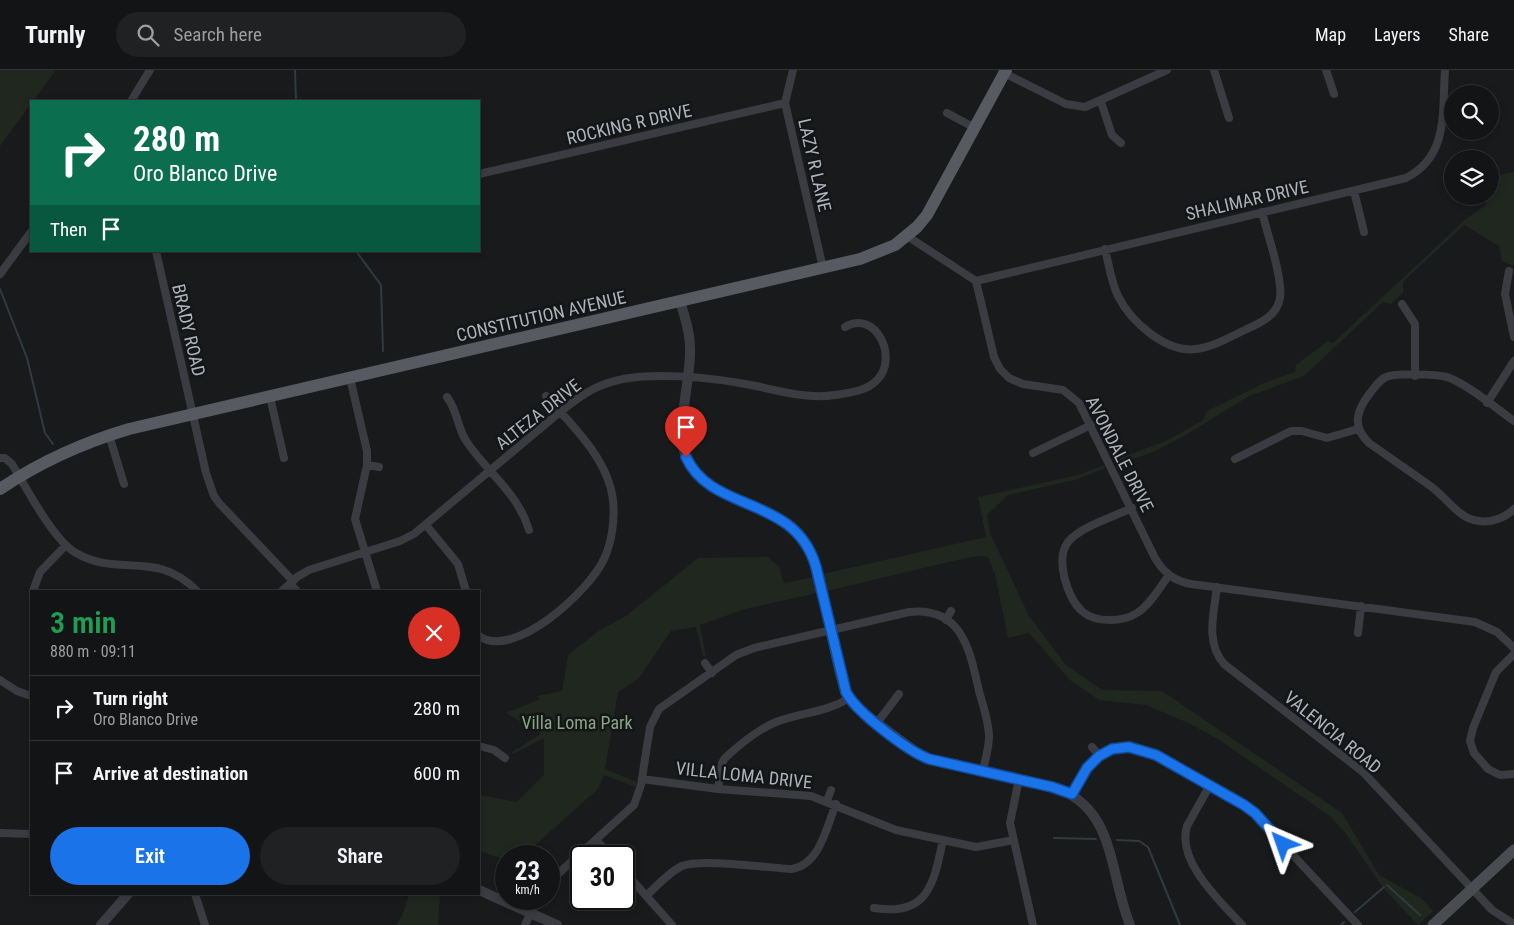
<!DOCTYPE html>
<html lang="en">
<head>
<meta charset="utf-8">
<style>
  body { margin:0; font-family:"Roboto Condensed",sans-serif; background:#202122; color:#f1f3f6; height:100vh; display:flex; flex-direction:column; font-size:19px; white-space:nowrap }
  * { box-sizing:border-box; margin:0 }
  p { font-size:16px; color:#9d9ea0 }
  .icon { flex:none; width:28px; height:28px; fill:none; stroke:currentColor; stroke-width:2; stroke-linecap:round; stroke-linejoin:round }
  .map { position:relative; flex:1; overflow:hidden }
  .details { position:absolute; left:30px; top:520px; width:450px; height:305px; display:flex; flex-direction:column; background:#131415; border-radius:0px; box-shadow:0 2px 8px #0003,0 0 0 1px #323334 }
  .details>* { flex:none }
  .banner { position:absolute; left:30px; top:30px; width:450px; height:152px; border-radius:0px; box-shadow:0 2px 8px #0003,0 0 0 1px #323334; background:#0b6e4f; color:#fff; overflow:hidden }
  .controls { position:absolute; left:1444px; top:15px; display:grid; gap:10px }
  .controls a { display:grid; place-items:center; width:55px; height:55px; border-radius:50%; background:#131415; box-shadow:0 2px 8px #0003,0 0 0 1px #323334; font-size:25px }
  .speed { position:absolute; left:495px; top:775px; display:flex; gap:10px; font-size:25px; font-weight:700; text-align:center }
  .speed>* { display:grid; place-content:center; width:65px; height:65px; border-radius:50%; background:#131415; box-shadow:0 2px 8px #0003,0 0 0 1px #323334; line-height:1 }
  .speed small { font-size:12px; font-weight:400 }
  .speed .limit { border:2px solid #111; border-radius:8px; background:#fff; color:#111 }
  .pin { position:absolute; display:grid; place-items:center; width:42px; height:42px; color:#fff; margin:-51px -21px; border-radius:50% 50% 50% 0; rotate:-45deg; box-shadow:0 0 5px #0007 }
  .pin .icon { rotate:45deg }
  .me { position:absolute; width:55px; margin:-28px; rotate:317deg; stroke-linejoin:round; filter:drop-shadow(0 0 4px #0008) }
  .turn { display:flex; align-items:center; gap:18px; height:105px; padding:0 20px; font-size:22px }
  .turn .icon { width:65px; height:65px; stroke-width:2.5 }
  .turn b { display:block; font-size:35px; line-height:42px }
  .then { display:flex; align-items:center; height:48px; padding:0 20px; background:#0003; gap:10px; font-size:19px }
  .round { display:grid; place-items:center; flex:none; width:52px; height:52px; border-radius:26px; background:#202122 }
  .headline { display:flex; align-items:center; justify-content:space-between; height:85px; padding:0 20px }
  h1 { font-size:30px; font-weight:600; line-height:38px; color:#1e9e55 }
  .action { display:flex; gap:10px; margin-top:auto; padding:10px 20px }
  .action a { flex:1; height:58px; border-radius:30px; background:#1a73e8; color:#fff; font-size:20px; font-weight:600; line-height:58px; text-align:center }
  .action a+a { background:#202122; color:#f1f3f6 }
  ul { padding:0; list-style:none }
  li { display:flex; align-items:center; gap:15px; height:65px; padding:0 20px; border-top:1px solid #323334 }
  li div { flex:1 }
  li b { display:block; font-size:19px }
  li em { font-style:normal }
  header { display:flex; align-items:center; gap:30px; box-sizing:border-box; height:70px; padding:0 25px; background:#131415; border-bottom:1px solid #323334 }
  header strong { font-size:24px }
  nav { display:flex; gap:28px; margin-inline-start:auto; font-size:18px }
  .search { width:350px; height:45px; background:#202122; display:flex; align-items:center; gap:12px; box-sizing:border-box; padding:0 18px; border-radius:28px; color:#9d9ea0; font-size:19px }
  .map>svg:first-child { display:block }
  .green { fill:#1f271f }
  .lines { fill:none; stroke-linecap:round; stroke-linejoin:round }
  .stream { stroke:#2f3b40; stroke-width:2 }
  .minor { stroke:#3b3c41; stroke-width:8 }
  .tertiary { stroke:#3b3c41; stroke-width:10 }
  .secondary { stroke:#494c51; stroke-width:11 }
  .primary { stroke:#575a60; stroke-width:12 }
  .route-casing { stroke:#114b97; stroke-width:12 }
  .route { stroke:#1a73e8; stroke-width:9 }
  .labels { text-anchor:middle; dominant-baseline:central; stroke-width:5; stroke-linejoin:round; paint-order:stroke }
  .street-label { font-size:18px; fill:#acb3bb; stroke:#141517 }
  .park-label { font-size:18px; fill:#87a684; stroke:#141517 }
</style>
</head>
<body>
<header>
<strong>Turnly</strong>
<div class="search"><svg class="icon" aria-label="search" viewBox="0 0 24 24"><circle cx="10" cy="10" r="6"/><path d="M15 15l6 6"/></svg>Search here</div>
<nav><a>Map</a><a>Layers</a><a>Share</a></nav>
</header>
<div class="map">
<svg width="1514" height="855" viewBox="0 0 1514 855">
  <rect width="100%" height="100%" fill="#191a1c"/>
  <!-- green -->
  <path class="green" d="M0,0H56L0,76Z
    M1514,102V196L1502,191L1499,176L1464,155L1403,212V223L1391,234L1383,232L1304,306L1249,326L1184,366L1153,382L1117,395L1115,390L1166,371L1202,351L1207,341L1264,313L1295,302L1296,295L1328,271L1333,273L1466,149L1486,135V126H1490V107Z
    M1104,395L1105,398L1075,410L1008,425L987,445L990,463L1029,546L1065,594L1102,620L1162,621L1342,743L1379,805L1421,828L1433,841L1418,855L1384,819L1346,764L1331,747L1218,669L1186,652L1146,635L1099,630L1070,610L1029,563L1008,568L995,504L988,487L980,486L966,488L827,521L823,504L986,467L978,427L1078,405Z
    M768,487L779,497L784,513L813,507L817,523L745,539L700,555L706,586H703L696,557L671,561L639,608L618,622L605,699L637,712L636,717L604,705L598,719L523,786H506V790L479,781V727L481,725L517,732L544,705V668L513,684L512,682L541,664L506,643L540,629L537,626L562,621L568,585L597,562L626,546L698,488Z
    M409,824H440L438,855H396L402,846Z"/>
  <g class="lines">
    <!-- stream -->
    <path class="stream" d="M295,0L296,31
      M356,181L381,215L383,281
      M0,219L27,288L45,363L53,374
      M1054,768L1096,769
      M1117,770L1139,771L1148,777L1180,855
      M1387,815L1420,845
      M1355,842L1384,817
      M1341,855L1344,852"/>
    <!-- minor -->
    <path class="minor" d="M793,0L785,33L823,198
      M1214,0L1229,48
      M1326,0L1334,24
      M1004,3L1066,34L1085,37L1167,0
      M131,31L150,0
      M1101,32L1112,65L1121,73
      M947,43L975,58
      M479,104L785,33
      M1354,121L1364,162
      M907,166L976,211L994,287L1000,299L1009,308L1023,314L1063,320L1079,333L1155,488C1164,503 1174,511 1191,514L1475,552L1497,562L1514,578
      M1105,179C1109,195 1111,212 1118,226C1131,252 1166,283 1196,279C1213,277 1230,267 1245,260C1260,253 1277,246 1280,228C1283,208 1267,163 1262,142
      M156,181L206,403L214,426L219,433L293,511
      M1509,201L1505,224L1514,267
      M0,204L31,162
      M976,211L1406,108C1449,86 1442,42 1445,0
      M1402,234L1415,254V306
      M350,308L367,381V395L355,449L377,521
      M270,327L284,388
      M447,327C457,340 457,355 465,369C485,401 518,422 529,460
      M1487,333L1514,291
      M1514,351C1497,339 1466,313 1447,307C1435,304 1397,303 1386,307C1379,310 1375,317 1370,323C1357,340 1351,356 1369,373C1389,387 1409,401 1429,415C1451,430 1460,455 1490,451C1500,449 1507,446 1514,439
      M109,365L124,414
      M1033,383L1091,355
      M0,388H5L12,394C26,417 53,470 76,483C119,508 156,479 197,521
      M1235,389L1291,361H1302L1327,368L1358,359
      M367,395L379,397
      M1132,438C1115,446 1080,457 1068,472C1055,489 1067,529 1083,542C1096,553 1123,552 1137,543C1150,535 1160,517 1169,505
      M426,455L458,494L466,521
      M290,514L297,521
      M1217,517C1214,543 1205,572 1224,594L1363,702L1492,840L1514,854
      M33,521L40,502L66,475
      M282,521L297,507L309,500L400,471L414,464L560,342C574,331 588,320 605,314C643,299 716,308 756,316C782,322 809,329 835,325C849,323 867,321 877,310C899,288 876,239 845,257
      M946,550L951,541
      M1358,563L1361,536
      M479,566C514,591 590,520 604,489C612,472 615,449 613,430C608,389 572,355 546,326
      M1514,584L1496,602L1473,658L1470,671L1474,683L1488,699L1500,705L1514,704
      M705,593L712,603
      M0,610L17,621L31,626
      M877,653L899,624
      M479,676L494,680L505,688
      M1092,677L1099,685
      M642,709L718,719L811,726L896,760L976,777L1014,770
      M1019,709L1010,753L1033,855
      M1210,715L1187,756C1176,791 1220,831 1242,855
      M718,719L722,693L725,688C739,675 759,659 776,652C801,642 826,643 849,628
      M1072,724L1087,698L1105,682L1119,677L1146,680L1250,739L1358,855
      M827,731L831,720
      M0,763L31,764
      M596,770L611,786
      M624,801L672,855
      M549,812L634,735L641,715L650,657L659,639L736,585L754,578L909,542C963,536 970,582 979,621C983,636 989,652 989,667C989,678 985,690 983,701
      M195,824L205,855
      M646,826C657,816 669,802 682,796C701,788 769,798 792,799C820,794 826,758 836,734
      M874,838C929,847 934,812 943,770
      M525,855L537,829"/>
    <!-- tertiary -->
    <path class="tertiary" d="M680,231C685,248 691,265 690,283C690,311 676,360 685,384C703,434 772,429 802,467C820,490 830,560 837,590C841,608 844,625 857,638L916,682L929,689L1052,717C1116,735 1109,804 1130,855
      M479,820L557,855
      M101,855L128,824"/>
    <!-- secondary -->
    <path class="secondary" d="M1433,855L1514,780"/>
    <!-- primary -->
    <path class="primary" d="M0,419C40,392 82,373 129,359L860,189L895,175L917,157L927,145L1006,0"/>
  </g>
  <g class="lines">
    <!-- route casing -->
    <g class="route-casing">
      <path id="route" d="M686,387C712,444 795,424 816,497L846,622C856,642 908,681 929,689L1052,717L1072,724L1087,698L1099,686L1112,679L1129,677L1156,685L1244,735L1255,743L1283,774"/>
    </g>
    <!-- route -->
    <use href="#route" class="route"/>
  </g>
  <g class="labels">
    <!-- street labels -->
    <g class="street-label">
      <text transform="translate(629 54) rotate(-13)">ROCKING R DRIVE</text>
      <text transform="translate(815 95) rotate(77)">LAZY R LANE</text>
      <text transform="translate(1247 130) rotate(-13)">SHALIMAR DRIVE</text>
      <text transform="translate(541 246) rotate(-13)">CONSTITUTION AVENUE</text>
      <text transform="translate(189 260) rotate(77)">BRADY ROAD</text>
      <text transform="translate(538 344) rotate(-38)">ALTEZA DRIVE</text>
      <text transform="translate(1120 384) rotate(63)">AVONDALE DRIVE</text>
      <text transform="translate(1333 662) rotate(39)">VALENCIA ROAD</text>
      <text transform="translate(744 705) rotate(6)">VILLA LOMA DRIVE</text>
    </g>
    <!-- park labels -->
    <g class="park-label">
      <text x="577" y="652">Villa Loma Park</text>
    </g>
  </g>
</svg>
<div class="controls">
<a><svg class="icon" aria-label="search" viewBox="0 0 24 24"><circle cx="10" cy="10" r="6"/><path d="M15 15l6 6"/></svg></a>
<a><svg class="icon" aria-label="layers" viewBox="0 0 24 24"><path d="M12 4l9 5-9 5-9-5zM3 14l9 5 9-5"/></svg></a>
</div>
<div class="speed"><div>23<small>km/h</small></div><div class="limit">30</div></div>
<div class="pin" style="left:686px;top:387px;background:#d93025"><svg class="icon" aria-label="arrive" viewBox="0 0 24 24"><path d="M6 21V4h12l-3 4 3 4H6"/></svg></div>
<svg class="me" style="left:1283px;top:774px" viewBox="-20 -20 40 40"><path d="M0-17L14 15 0 8-14 15z" fill="#1a73e8" stroke="#fff" stroke-width="4"/></svg>
<div class="banner">
<div class="turn"><svg class="icon" aria-label="right" viewBox="0 0 24 24"><path d="M7 20v-9h11M14 6l5 5-5 5"/></svg><div><b>280 m</b>Oro Blanco Drive</div></div>
<div class="then">Then<svg class="icon" aria-label="arrive" viewBox="0 0 24 24"><path d="M6 21V4h12l-3 4 3 4H6"/></svg></div>
</div>
<section class="details">
<div class="headline"><div><h1>3 min</h1><p>880 m · 09:11</p></div><a class="round" style="background:#d93025;color:#fff"><svg class="icon" aria-label="close" viewBox="0 0 24 24"><path d="M6 6l12 12M18 6L6 18"/></svg></a></div>
<ul>
<li><svg class="icon" aria-label="right" viewBox="0 0 24 24"><path d="M7 20v-9h11M14 6l5 5-5 5"/></svg><div><b>Turn right</b><p>Oro Blanco Drive</p></div><em>280 m</em></li>
<li><svg class="icon" aria-label="arrive" viewBox="0 0 24 24"><path d="M6 21V4h12l-3 4 3 4H6"/></svg><div><b>Arrive at destination</b></div><em>600 m</em></li>
</ul>
<div class="action"><a>Exit</a><a>Share</a></div>
</section>
</div>
</body>
</html>
